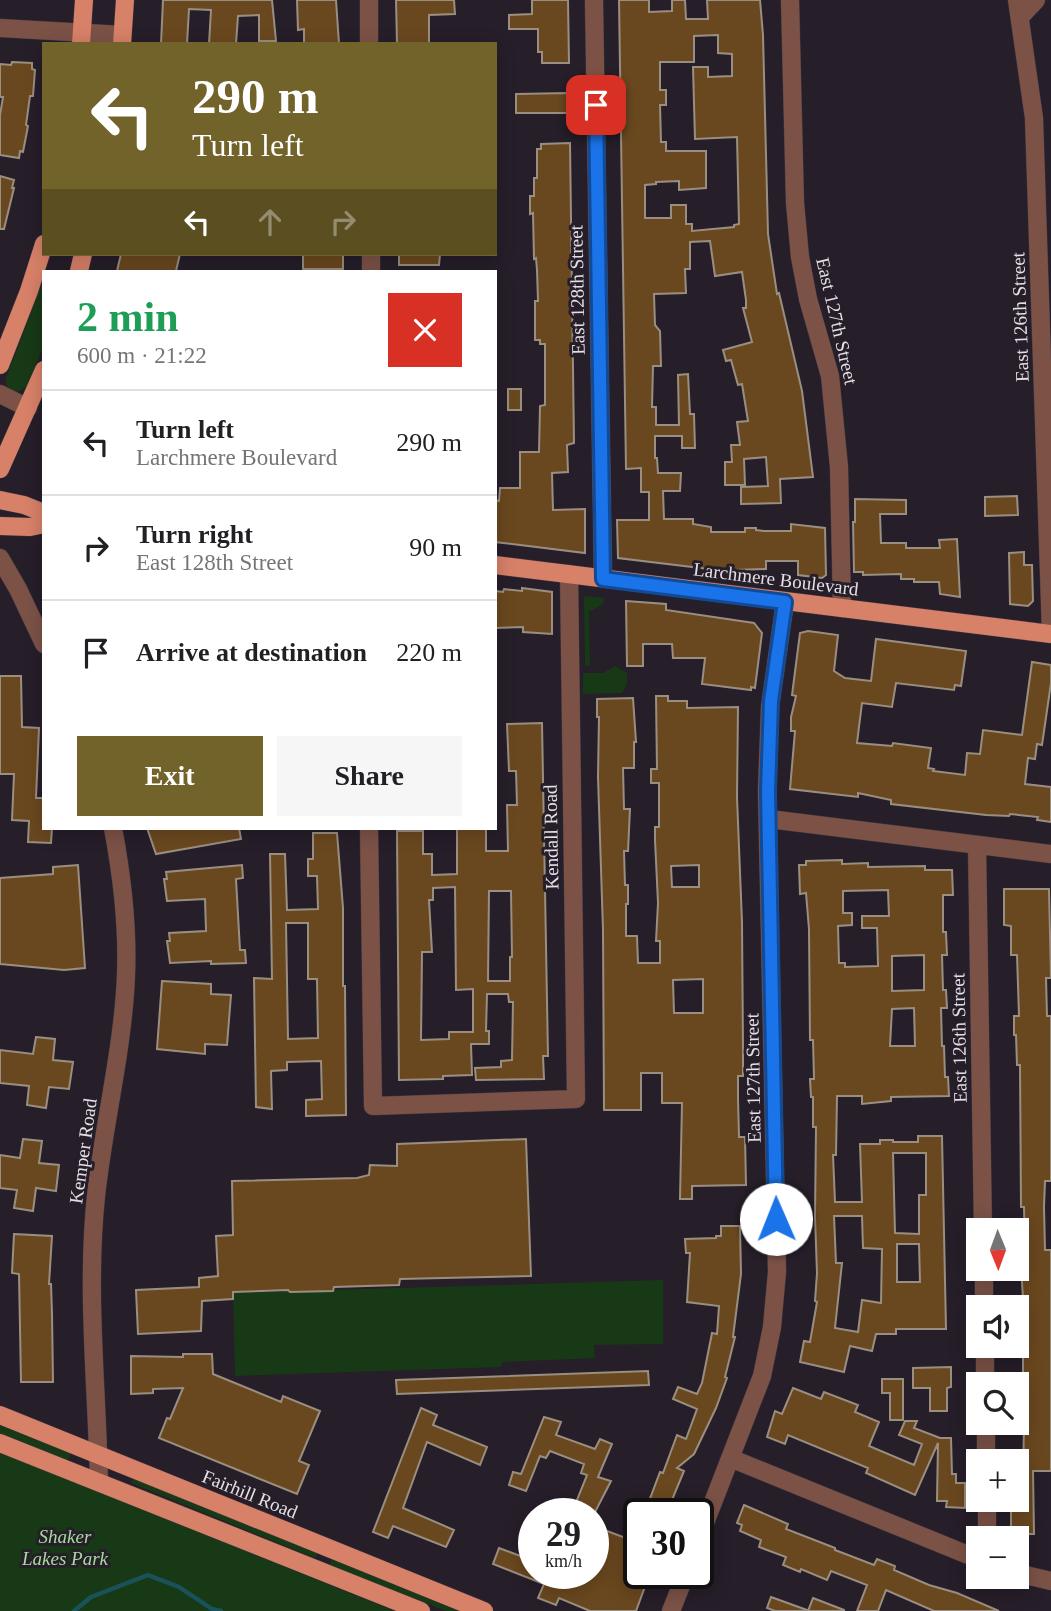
<!DOCTYPE html>
<html lang="en">
<head>
<meta charset="utf-8">
<style>
  body { margin:0; font-family:"Times New Roman",serif; background:#f6f6f6; color:#202124; height:100vh; display:flex; flex-direction:column; font-size:26px; white-space:nowrap }
  * { box-sizing:border-box; margin:0 }
  p { font-size:23px; color:#757577 }
  .icon { flex:none; width:38px; height:38px; fill:none; stroke:currentColor; stroke-width:2; stroke-linecap:round; stroke-linejoin:round }
  .map { position:relative; flex:1; overflow:hidden }
  .sheet { position:absolute; left:42px; top:270px; width:455px; height:560px; display:flex; flex-direction:column; background:#fff; border-radius:0px; box-shadow:0 4px 18px #0003 }
  .sheet>* { flex:none }
  .banner { position:absolute; left:42px; top:42px; width:455px; height:214px; border-radius:0px; box-shadow:0 4px 18px #0003; background:#72632b; color:#fff; overflow:hidden }
  .needle { width:46px; rotate:179deg }
  .controls { position:absolute; left:966px; top:1218px; display:grid; gap:14px }
  .controls a { display:grid; place-items:center; width:63px; height:63px; border-radius:0px; background:#fff; box-shadow:0 4px 18px #0003; font-size:35px }
  .speed { position:absolute; left:518px; top:1498px; display:flex; gap:14px; font-size:35px; font-weight:700; text-align:center }
  .speed>* { display:grid; place-content:center; width:91px; height:91px; border-radius:50%; background:#fff; box-shadow:0 4px 18px #0003; line-height:1 }
  .speed small { font-size:18px; font-weight:400 }
  .speed .limit { border:4px solid #111; border-radius:10px; background:#fff; color:#111 }
  .pin { position:absolute; display:grid; place-items:center; width:60px; height:60px; color:#fff; margin:-30px; border-radius:14px; box-shadow:0 4px 10px #0006 }
  .me { position:absolute; width:77px; margin:-38px; rotate:359deg; stroke-linejoin:round; filter:drop-shadow(0 0 5px #0008) }
  .turn { display:flex; align-items:center; gap:24px; height:147px; padding:0 35px; font-size:32px }
  .turn .icon { width:91px; height:91px; stroke-width:2.5 }
  .turn b { display:block; font-size:49px; line-height:60px }
  .lanes { display:flex; align-items:center; height:66px; padding:0 35px; background:#0003; justify-content:center; gap:35px; direction:ltr }
  .lanes .off { opacity:.35 }
  .round { display:grid; place-items:center; flex:none; width:74px; height:74px; border-radius:0px; background:#f6f6f6 }
  .overview { display:flex; align-items:center; justify-content:space-between; height:119px; padding:0 35px }
  h1 { font-size:42px; font-weight:600; line-height:52px; color:#1e9e55 }
  .button { display:flex; gap:14px; margin-top:auto; padding:14px 35px }
  .button a { flex:1; height:80px; border-radius:0px; background:#72632b; color:#fff; font-size:28px; font-weight:600; line-height:80px; text-align:center }
  .button a+a { background:#f6f6f6; color:#202124 }
  ul { padding:0; list-style:none }
  li { display:flex; align-items:center; gap:21px; height:105px; padding:0 35px; border-top:2px solid #e0e0e0 }
  li div { flex:1 }
  li b { display:block; font-size:26px }
  li em { font-style:normal }
  .map>svg:first-child { display:block }
  .green { fill:#183915 }
  .lines { fill:none; stroke-linecap:round; stroke-linejoin:round }
  .stream { stroke:#1a525b; stroke-width:4.5 }
  .building { fill:#6a481f; stroke:#9a8e81; stroke-width:2; fill-rule:evenodd }
  .minor-casing { stroke:#413944; stroke-width:19 }
  .major-casing { stroke:#413944; stroke-width:19 }
  .minor { stroke:#7c5247; stroke-width:18 }
  .major { stroke:#d88169; stroke-width:18 }
  .route-casing { stroke:#114b97; stroke-width:18 }
  .route { stroke:#1a73e8; stroke-width:12 }
  .labels { text-anchor:middle; dominant-baseline:central; stroke-width:6; stroke-linejoin:round; paint-order:stroke }
  .street-label { font-size:19px; fill:#e4dfe7; stroke:#261e29 }
  .park-label { font-size:19px; font-style:italic; fill:#a4dc9d; stroke:#261e29 }
</style>
</head>
<body>
<div class="map">
<svg width="1051" height="1611" viewBox="0 0 1051 1611">
  <rect width="100%" height="100%" fill="#261e29"/>
  <!-- green -->
  <path class="green" d="M44,279V344L28,386L20,391L14,392L6,385V378Z
    M584,596L604,598L603,604L589,612L590,666H585Z
    M615,666L627,673V683L622,693L583,694V673H603Z
    M663,1280V1344L594,1345L595,1358L502,1362L501,1367L235,1376L233,1293Z
    M0,1424L70,1451V1457L67,1460H62L0,1435Z
    M0,1452L394,1611H0Z
    M134,1477L318,1552L315,1558L131,1483Z
    M332,1558L464,1611H446L330,1565Z"/>
  <g class="lines">
    <!-- stream -->
    <path class="stream" d="M74,1611L91,1597L148,1575L179,1587L212,1609L221,1611"/>
  </g>
  <!-- building -->
  <path class="building" d="M163,0H272L276,41H259V15L238,16L236,44H209L211,10L189,9L187,44H161Z
    M297,0H336L339,44H304V29L298,30Z
    M396,0H454L455,14L429,15V44H397Z
    M532,0H568L569,63H542V52H538V29H509V15L532,14Z
    M619,0H649V12L672,11V0H685L686,19H708L707,0H760L763,35L768,234L777,294L779,293L802,391L813,477L780,479L781,503L741,504V487L768,486L766,457L744,459L745,485H725V462H732L731,445H740L737,422L748,421L742,384L738,385L731,360L726,361L723,350L752,342L743,308H746V300L742,272L715,276L710,241L690,242V269H685L686,293L654,294L655,325L660,331L661,366H653L652,407H656V425H679L678,375L688,374L690,414H694L695,448H682V436H655V458H657L658,473H681L680,491H663L664,519H693V524L711,527V532H745V528H756V530L764,531H791V524L825,528L826,575L822,578L798,575V561H766V569L734,570L733,572L618,558L617,520H649V492H641V468L626,469ZM718,35V53L732,54V76L708,77V67H693L695,139L737,137L739,224L734,225V227L692,231V224H686V205H671V218H645V185L656,184V182L679,181V190L706,188V151H666V142H661L660,105H666V90H660V62H694V36Z
    M12,62L32,63V69L35,70L33,96H30L26,125L28,126L23,152L20,151L19,158L0,155V115L3,97H0V64L11,65Z
    M569,93V113H516V94Z
    M570,143L574,443L567,445L568,472L552,473L553,510L585,509V553L495,542V500L499,501L500,488H520V452H539L540,406L545,405V344H540V340H535V301H538L537,270L536,258L534,259L533,213L530,214V196H534V178H537V149H541V144Z
    M0,176L14,180L12,188H14L4,229H0Z
    M121,254H180L176,271H117Z
    M303,254H343V269H303Z
    M399,254H440L439,265H399Z
    M508,389H521V410H508Z
    M1017,496L1018,515L985,516V497Z
    M855,499L906,500V514H880L881,543H906V548H940L939,540L957,539L960,597L940,594L939,582H914V579H901V574L863,575V572H854L853,522H855Z
    M1024,552V565H1032L1033,601L1028,606L1010,604L1009,553Z
    M522,588L552,592V634L523,632V627L495,628V591L503,592L504,589L522,591Z
    M626,601L666,604V610L754,623L762,633L755,688L751,687V690L702,684L705,658H673L672,644H643V666H627Z
    M808,631L838,635L834,671L845,678L871,681L876,639L966,651L961,686L955,685L954,690L896,683L892,707L862,703L857,743L892,746L893,743L931,748L928,768L934,769L933,771L965,775L967,753L980,754L983,730L1022,735L1032,662L1051,665V683L1042,745L1037,744L1035,759L1028,758L1025,784L1051,787V822L1037,820L1038,817L1010,814L1009,816L986,815L891,804V800L858,793V797L790,789L795,731H791V717L796,696L792,695L800,633Z
    M0,676H21L22,727L39,728L36,798H44V828H52L51,843L28,842L29,821L12,820L14,774H0Z
    M656,696H668V701H687V708L738,707L737,797L742,922L743,1050V1076H738V1098L739,1137H745L746,1185L692,1186V1199H680L682,1103H662V1073H641V1110H604L603,930L598,777L599,717H597V699L633,698L636,742H634V768H623L624,809H630L628,851H624L625,885H628V904H626V936H637L638,963H660V941H656L658,903L655,840V827H659V783H651V769H657ZM699,865V887H672L671,866ZM703,979V1013H674L673,980Z
    M542,723L548,1056H543L544,1079L476,1080L475,1068L501,1067V1061L512,1060L513,1002H509L508,994H487L486,1031H489V1044H471L472,1075L443,1076V1079L399,1080L397,831H423V854H432V875L457,874V828H486V851H508L507,805H517L516,771H509L507,724ZM455,887L456,990L473,989V1032H449V1039L421,1040L422,952H432L429,900H433V888ZM489,891H511L512,957H510V981H488Z
    M147,828H239L241,839L156,854Z
    M313,833H337L343,908V986H345L346,1115L306,1116V1100L322,1099L321,1061L287,1062V1070L271,1071L272,1109L256,1107L254,978L272,979L270,854H285L287,910L318,909L317,876H308V859H313ZM286,923H308V979H317L318,1038L288,1039Z
    M842,860V864L868,863V867L925,866V870H952L953,895H943V932H946L947,955H942L943,990H946L947,1008H941L942,1046H944L945,1077H948L949,1096L891,1097V1101L862,1104V1096H837L836,1155H833L835,1202H862L860,1144H880V1140H893V1142H918V1136H942L946,1329H896V1334H876L872,1351L850,1346L844,1372L800,1362L804,1341L810,1342L817,1302L815,1301L817,1273L815,1217L816,1127H813V1097H811L810,1079H814L813,1040H810L809,929L806,893L800,894L799,865H806V861ZM888,890L889,916H862V928H877L878,966L845,967V963H839L838,926L852,925V913H843V891ZM924,955V990L892,991V956ZM914,1008L915,1046H890L892,1009ZM893,1153H926V1195H919V1234L895,1233ZM834,1216H862L863,1248L882,1249L881,1303L862,1300L858,1332L835,1328L842,1263H836ZM897,1244H919L920,1282H897Z
    M78,865L85,968L64,970L0,964V878L53,874V867Z
    M242,865L243,878L236,879L240,950H245L246,963L211,964V961L170,963L167,941H170L169,933L206,931L205,899L167,901L164,879H167L166,872Z
    M1004,889H1049L1051,978H1046L1047,1016H1051V1181H1045L1044,1207L1045,1250H1051V1471H1033L1034,1534H1011V1501H1019V1480H1023L1024,1423H1028L1027,1383H1023V1298L1020,1251L1025,1250L1024,1207H1021L1020,1065H1017L1016,1035H1014V1016H1019L1017,955H1011V926L1004,925Z
    M162,981L211,984V994L231,995L227,1045L205,1044V1054L157,1049Z
    M36,1037L55,1039L53,1060L73,1062L69,1089L49,1087L46,1108L27,1105L29,1086L0,1083V1050L33,1054Z
    M23,1139L42,1141L39,1163L59,1165L56,1191L36,1188L33,1211L14,1208L17,1190L0,1188V1155L20,1158Z
    M526,1139L531,1276L400,1279L399,1285L334,1287L333,1291L290,1292L288,1290L233,1292V1299L202,1301L201,1331L138,1334L136,1290L199,1287V1278L218,1276L216,1236L233,1235L232,1181L357,1178L369,1175L370,1165L397,1166V1144Z
    M721,1226H740L741,1274L733,1337H735L725,1377L727,1378L716,1408L694,1454L677,1468L684,1471L667,1512L648,1504L660,1472L663,1473L677,1435L686,1439L697,1409L673,1399L678,1387L697,1394L702,1383L712,1333L717,1334L719,1306L687,1302L690,1253H686L685,1239L716,1238V1236H721Z
    M14,1234L52,1236L49,1284H51L52,1313L53,1382H21L19,1274L12,1273Z
    M183,1354H212L213,1374L281,1402L283,1396L320,1411L299,1461L309,1465L297,1494L159,1438L167,1418L170,1419L183,1388L153,1389V1393L131,1394V1356L183,1357Z
    M951,1367V1387L947,1388V1411H930V1388H913V1368Z
    M648,1371L649,1385L397,1394L396,1380Z
    M882,1379H903V1420H890V1393H882Z
    M793,1388L821,1399L824,1392L858,1405L855,1412L879,1422L869,1446L914,1465L922,1444L899,1435L905,1421H917L914,1428L940,1438H951L952,1474H956V1483H965V1508L946,1507L947,1501H937L938,1443L915,1495L866,1473L868,1468L788,1435L785,1444L767,1437L775,1411L782,1414Z
    M421,1408L437,1415L433,1425L487,1447L480,1465L427,1442L403,1508L454,1530L446,1547L393,1526L388,1538L373,1532Z
    M544,1417L561,1422L556,1435L595,1449L600,1439L612,1444L598,1477L611,1481L594,1514H583L573,1510L587,1475L581,1473L584,1464L550,1451L546,1458L540,1456L526,1491L509,1485L513,1472L521,1474Z
    M744,1505L788,1524L786,1529L835,1548V1550L874,1565L877,1559L895,1566L894,1570L929,1585L957,1593L999,1611H934L886,1590L878,1611H857L867,1585L831,1571L827,1580L801,1569L800,1572L783,1565L786,1557L759,1547L761,1540L740,1531L742,1525L737,1523Z
    M607,1531L639,1543V1573H650L636,1611H590L559,1598L556,1605L538,1598L544,1584L493,1564L499,1548L534,1561V1573L590,1575L593,1573V1566Z
    M771,1597L807,1610V1611H775L767,1608Z
    M813,1598L844,1610V1611H808Z"/>
  <g class="lines">
    <!-- minor casing -->
    <g class="minor-casing">
      <path id="minor" d="M369,0V44
        M594,0L603,578
        M790,0L795,203L800,257L808,299L830,376L839,467L842,608
        M1017,0L1034,118L1051,634
        M1020,17L1036,0
        M0,28L122,35
        M371,254V271
        M0,394L28,408
        M0,558L18,589L44,644
        M769,819L1051,854
        M369,828L373,1106L576,1099L569,574
        M977,845L983,1230
        M984,1269V1307
        M985,1346V1384
        M986,1423V1461
        M730,1458L978,1559
        M99,1482C97,1387 86,1291 96,1196C104,1122 123,1050 126,975C128,926 122,876 113,828
        M987,1500V1538
        M698,1541L762,1376L772,1327L777,1272L767,791L770,707L785,602
        M1017,1573L1051,1581
        M671,1611L686,1573"/>
    </g>
    <!-- major casing -->
    <g class="major-casing">
      <path id="major" d="M81,44L84,0
        M122,44L125,0
        M79,271L83,254
        M0,365L29,291L44,244
        M0,469L44,370
        M0,500L24,505L44,513
        M0,526L30,527L44,524
        M495,565L1051,634
        M0,1415L484,1611
        M0,1443L421,1611"/>
    </g>
    <!-- minor -->
    <use href="#minor" class="minor"/>
    <!-- major -->
    <use href="#major" class="major"/>
  </g>
  <g class="lines">
    <!-- route casing -->
    <g class="route-casing">
      <path id="route" d="M596,105L603,579L785,602L771,701L768,791L776,1219"/>
    </g>
    <!-- route -->
    <use href="#route" class="route"/>
  </g>
  <g class="labels">
    <!-- street labels -->
    <g class="street-label">
      <text transform="translate(577 290) rotate(-91)">East 128th Street</text>
      <text transform="translate(1020 317) rotate(-92)">East 126th Street</text>
      <text transform="translate(837 321) rotate(77)">East 127th Street</text>
      <text transform="translate(776 579) rotate(7)">Larchmere Boulevard</text>
      <text transform="translate(551 837) rotate(-91)">Kendall Road</text>
      <text transform="translate(959 1038) rotate(-91)">East 126th Street</text>
      <text transform="translate(753 1078) rotate(-91)">East 127th Street</text>
      <text transform="translate(83 1151) rotate(-82)">Kemper Road</text>
      <text transform="translate(250 1494) rotate(22)">Fairhill Road</text>
    </g>
    <!-- park labels -->
    <g class="park-label">
      <text x="65" y="1536">Shaker<tspan x="65" dy="22">Lakes Park</tspan></text>
    </g>
  </g>
</svg>
<div class="controls">
<a><svg class="needle" viewBox="-14 -14 28 28"><path d="M0-13l5 13h-10z" fill="#e53935"/><path d="M0 13l5-13h-10z" fill="#757577"/></svg></a>
<a><svg class="icon" aria-label="sound" viewBox="0 0 24 24"><path d="M4 9h4l5-4v14l-5-4H4zM17 9q2 3 0 6"/></svg></a>
<a><svg class="icon" aria-label="search" viewBox="0 0 24 24"><circle cx="10" cy="10" r="6"/><path d="M15 15l6 6"/></svg></a>
<a>+</a>
<a>−</a>
</div>
<div class="speed"><div>29<small>km/h</small></div><div class="limit">30</div></div>
<div class="pin" style="left:596px;top:105px;background:#d93025"><svg class="icon" aria-label="arrive" viewBox="0 0 24 24"><path d="M6 21V4h12l-3 4 3 4H6"/></svg></div>
<svg class="me" style="left:776px;top:1219px" viewBox="-20 -20 40 40"><circle r="19" fill="#fff"/><path d="M0-13L10 11 0 6-10 11z" fill="#1a73e8"/></svg>
<div class="banner">
<div class="turn"><svg class="icon" aria-label="left" viewBox="0 0 24 24"><path d="M17 20v-9H6M10 6l-5 5 5 5"/></svg><div><b>290 m</b>Turn left</div></div>
<div class="lanes"><svg class="icon" aria-label="left" viewBox="0 0 24 24"><path d="M17 20v-9H6M10 6l-5 5 5 5"/></svg><svg class="icon off" aria-label="ahead" viewBox="0 0 24 24"><path d="M12 20V5M6 11l6-6 6 6"/></svg><svg class="icon off" aria-label="right" viewBox="0 0 24 24"><path d="M7 20v-9h11M14 6l5 5-5 5"/></svg></div>
</div>
<section class="sheet">
<div class="overview"><div><h1>2 min</h1><p>600 m · 21:22</p></div><a class="round" style="background:#d93025;color:#fff"><svg class="icon" aria-label="close" viewBox="0 0 24 24"><path d="M6 6l12 12M18 6L6 18"/></svg></a></div>
<ul>
<li><svg class="icon" aria-label="left" viewBox="0 0 24 24"><path d="M17 20v-9H6M10 6l-5 5 5 5"/></svg><div><b>Turn left</b><p>Larchmere Boulevard</p></div><em>290 m</em></li>
<li><svg class="icon" aria-label="right" viewBox="0 0 24 24"><path d="M7 20v-9h11M14 6l5 5-5 5"/></svg><div><b>Turn right</b><p>East 128th Street</p></div><em>90 m</em></li>
<li><svg class="icon" aria-label="arrive" viewBox="0 0 24 24"><path d="M6 21V4h12l-3 4 3 4H6"/></svg><div><b>Arrive at destination</b></div><em>220 m</em></li>
</ul>
<div class="button"><a>Exit</a><a>Share</a></div>
</section>
</div>
</body>
</html>
